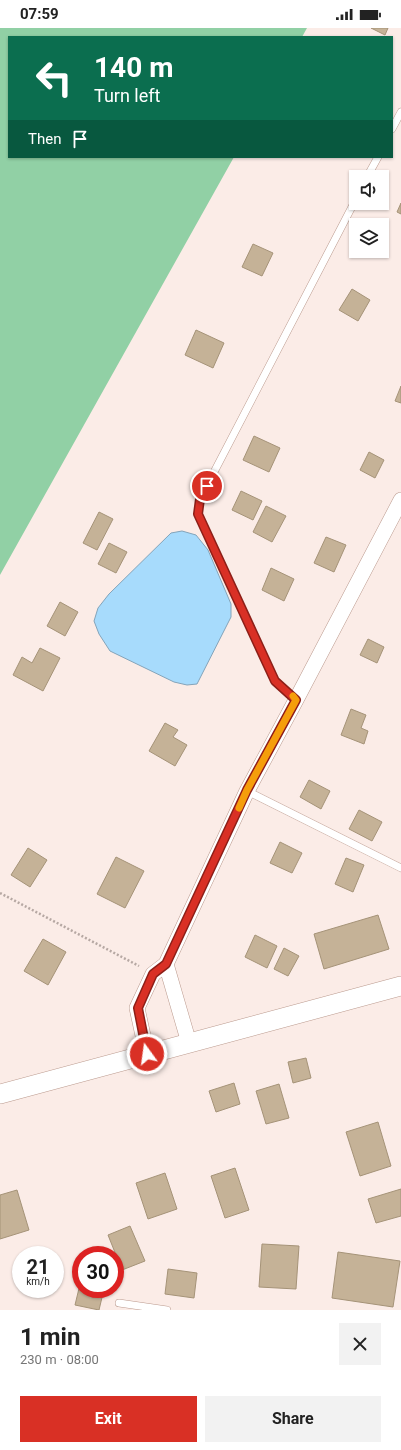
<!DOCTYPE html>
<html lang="en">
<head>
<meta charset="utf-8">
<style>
  body { margin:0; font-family:Roboto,sans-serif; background:#f2f2f2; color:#222; height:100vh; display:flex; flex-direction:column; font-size:15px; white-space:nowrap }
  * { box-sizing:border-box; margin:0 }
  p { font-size:13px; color:#767676 }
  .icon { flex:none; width:22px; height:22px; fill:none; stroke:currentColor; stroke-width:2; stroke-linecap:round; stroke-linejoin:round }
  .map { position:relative; height:1282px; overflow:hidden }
  .drawer { display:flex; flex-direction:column; background:#fff; flex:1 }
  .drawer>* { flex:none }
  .guide { position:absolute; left:8px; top:8px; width:385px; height:122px; border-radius:0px; box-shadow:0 1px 3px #0004; background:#0b6e4f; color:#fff; overflow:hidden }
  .fabs { position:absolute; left:349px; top:142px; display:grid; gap:8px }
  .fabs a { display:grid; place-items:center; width:40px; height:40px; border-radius:0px; background:#fff; box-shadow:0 1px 3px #0004; font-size:20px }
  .speed { position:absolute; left:12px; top:1218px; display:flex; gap:8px; font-size:20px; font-weight:700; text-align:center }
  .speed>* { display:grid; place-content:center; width:52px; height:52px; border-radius:50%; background:#fff; box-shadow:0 1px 3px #0004; line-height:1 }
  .speed small { font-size:10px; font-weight:400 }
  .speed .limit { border:6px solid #d22; background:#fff; color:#111 }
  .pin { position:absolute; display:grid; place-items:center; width:34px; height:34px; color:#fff; margin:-17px; border:2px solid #fff; border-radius:50%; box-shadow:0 1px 4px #0007 }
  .me { position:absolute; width:44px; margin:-22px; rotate:346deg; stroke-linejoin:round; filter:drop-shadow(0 0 3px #0008) }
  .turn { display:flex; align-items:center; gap:14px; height:84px; padding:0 20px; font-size:18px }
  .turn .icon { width:52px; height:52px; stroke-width:2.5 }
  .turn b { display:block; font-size:28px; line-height:34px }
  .then { display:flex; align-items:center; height:38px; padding:0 20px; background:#0003; gap:8px; font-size:15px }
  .round { display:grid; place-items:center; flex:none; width:42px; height:42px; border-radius:0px; background:#f2f2f2 }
  .overview { display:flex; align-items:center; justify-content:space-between; height:68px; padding:0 20px }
  h1 { font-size:24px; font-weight:700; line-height:30px }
  .primary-button { display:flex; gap:8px; margin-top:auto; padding:8px 20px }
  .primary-button a { flex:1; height:46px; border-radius:0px; background:#d93025; color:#fff; font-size:16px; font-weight:700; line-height:46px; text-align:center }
  .primary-button a+a { background:#f2f2f2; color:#222 }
  .status { display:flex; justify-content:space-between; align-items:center; height:28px; padding:0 20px; background:#fff; direction:ltr }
  .status svg { height:11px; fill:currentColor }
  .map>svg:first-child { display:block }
  .forest { fill:#91d0a5 }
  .water { fill:#a7dbfc; stroke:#84a4ba }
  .building { fill:#c5b297; stroke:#a59378 }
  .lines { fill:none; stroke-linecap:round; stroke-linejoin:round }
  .service-casing { stroke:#bb9a8e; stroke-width:8 }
  .minor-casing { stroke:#bb9a8e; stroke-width:16 }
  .tertiary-casing { stroke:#bb9a8e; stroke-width:20 }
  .path { stroke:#b6a8a3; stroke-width:2.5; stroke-dasharray:2 2; stroke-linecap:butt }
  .service { stroke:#fff; stroke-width:7 }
  .minor { stroke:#fff; stroke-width:15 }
  .tertiary { stroke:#fff; stroke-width:19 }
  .route-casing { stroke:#8d1f18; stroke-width:10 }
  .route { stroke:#d93025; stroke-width:7 }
  .slow { stroke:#f59e0b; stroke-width:7 }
</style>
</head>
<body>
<div class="status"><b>07:59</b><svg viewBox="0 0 49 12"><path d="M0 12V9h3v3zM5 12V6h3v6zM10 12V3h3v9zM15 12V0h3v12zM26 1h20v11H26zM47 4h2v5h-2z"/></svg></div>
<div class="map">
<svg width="401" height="1282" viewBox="0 0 401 1282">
  <rect width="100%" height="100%" fill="#fbece7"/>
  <!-- forest -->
  <path class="forest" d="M0,0H307L302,9H9V129H234L0,547Z"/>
  <!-- water -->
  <path class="water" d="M182,503L196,507L208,522L231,576V589L197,656L187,657L174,654L110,623L99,606L94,593L98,580L109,566L171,505Z"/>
  <!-- building -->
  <path class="building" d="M371,0H388L385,7Z
    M401,175V186L397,184Z
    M253,216L273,225L262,248L242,239Z
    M352,261L370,272L358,293L339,282Z
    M196,302L224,315L213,340L185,327Z
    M401,358V375L395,373Z
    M254,408L280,420L269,444L243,432Z
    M369,424L384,432L375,450L360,442Z
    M241,463L262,473L253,492L232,482Z
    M266,478L286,488L272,514L253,504Z
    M99,484L113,491L97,522L83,515Z
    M326,509L346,517L334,544L314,535Z
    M109,515L127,524L116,545L98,536Z
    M271,540L294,551L284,573L262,562Z
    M60,574L78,584L65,608L47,598Z
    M368,611L384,619L377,635L360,627Z
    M40,620L60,630L43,663L13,647L22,629L32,635Z
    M351,681L366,687L361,700L368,703L364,716L341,707Z
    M165,695L178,702L173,709L187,717L175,738L149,723Z
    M309,752L330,763L321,781L300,769Z
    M359,782L382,794L372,813L349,801Z
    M280,814L302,825L292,845L270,835Z
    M28,820L47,832L30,859L11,847Z
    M116,829L144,843L125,880L97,866Z
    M346,830L364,837L353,864L335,856Z
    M378,887L389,921L324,941L314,906Z
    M255,907L277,918L267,940L245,929Z
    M43,911L66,924L48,957L24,943Z
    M284,920L299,928L288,948L274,941Z
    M306,1030L311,1050L293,1055L288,1034Z
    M234,1055L240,1076L216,1084L209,1063Z
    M279,1056L289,1090L266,1096L256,1063Z
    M378,1094L391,1138L360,1148L346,1104Z
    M235,1140L249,1182L225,1190L211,1148Z
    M165,1145L177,1181L148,1191L136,1155Z
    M401,1161V1188L376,1195L368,1171Z
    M17,1162L29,1202L0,1211V1167Z
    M130,1198L145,1233L122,1242L108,1207Z
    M262,1216L299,1218L296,1261L259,1259Z
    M338,1224L400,1233L393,1279L332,1270Z
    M168,1241L197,1245L194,1270L165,1266Z
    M81,1252V1261H104L99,1282L75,1277Z"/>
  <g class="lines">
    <!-- service casing -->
    <g class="service-casing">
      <path id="service" d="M392,101L401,84
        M367,149L378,129
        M296,672L275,653L198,486L200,471L356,171
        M247,763L401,840
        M119,1275L167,1282"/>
    </g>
    <!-- minor casing -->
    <g class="minor-casing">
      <path id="minor" d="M189,1015L166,936L247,763L296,672L401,472
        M147,1026L137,980L153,946L166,936"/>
    </g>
    <!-- tertiary casing -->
    <g class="tertiary-casing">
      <path id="tertiary" d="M0,1066L401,958"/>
    </g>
    <!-- path -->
    <path class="path" d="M0,865L139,938"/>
    <!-- service -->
    <use href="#service" class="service"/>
    <!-- minor -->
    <use href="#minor" class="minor"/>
    <!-- tertiary -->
    <use href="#tertiary" class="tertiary"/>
  </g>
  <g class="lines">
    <!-- route casing -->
    <g class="route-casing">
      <path id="route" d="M147,1026L138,980L153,946L166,936L247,762L296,672L275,653L198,486L200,471L207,458"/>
    </g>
    <!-- route -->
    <use href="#route" class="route"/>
    <!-- slow -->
    <path class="slow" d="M239,780L247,762L296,672L293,668"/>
  </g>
</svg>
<div class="fabs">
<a><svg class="icon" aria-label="sound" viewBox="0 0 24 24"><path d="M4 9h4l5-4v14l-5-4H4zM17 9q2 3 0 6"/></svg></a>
<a><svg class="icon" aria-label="layers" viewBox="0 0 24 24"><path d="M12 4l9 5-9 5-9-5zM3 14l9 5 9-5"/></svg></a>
</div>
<div class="speed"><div>21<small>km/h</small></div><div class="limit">30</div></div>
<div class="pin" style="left:207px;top:458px;background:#d93025"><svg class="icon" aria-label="arrive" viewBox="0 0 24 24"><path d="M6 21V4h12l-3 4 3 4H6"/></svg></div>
<svg class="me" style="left:147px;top:1026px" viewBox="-20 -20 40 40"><circle r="17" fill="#d93025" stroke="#fff" stroke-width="3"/><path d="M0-11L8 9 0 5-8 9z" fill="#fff"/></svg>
<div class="guide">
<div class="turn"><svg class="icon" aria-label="left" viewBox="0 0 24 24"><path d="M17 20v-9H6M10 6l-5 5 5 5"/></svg><div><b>140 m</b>Turn left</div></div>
<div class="then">Then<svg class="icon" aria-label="arrive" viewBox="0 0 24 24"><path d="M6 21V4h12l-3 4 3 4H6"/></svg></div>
</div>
</div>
<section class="drawer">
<div class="overview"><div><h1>1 min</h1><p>230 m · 08:00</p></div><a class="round"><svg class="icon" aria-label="close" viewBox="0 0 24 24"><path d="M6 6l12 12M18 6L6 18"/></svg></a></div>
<div class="primary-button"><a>Exit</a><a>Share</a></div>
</section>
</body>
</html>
